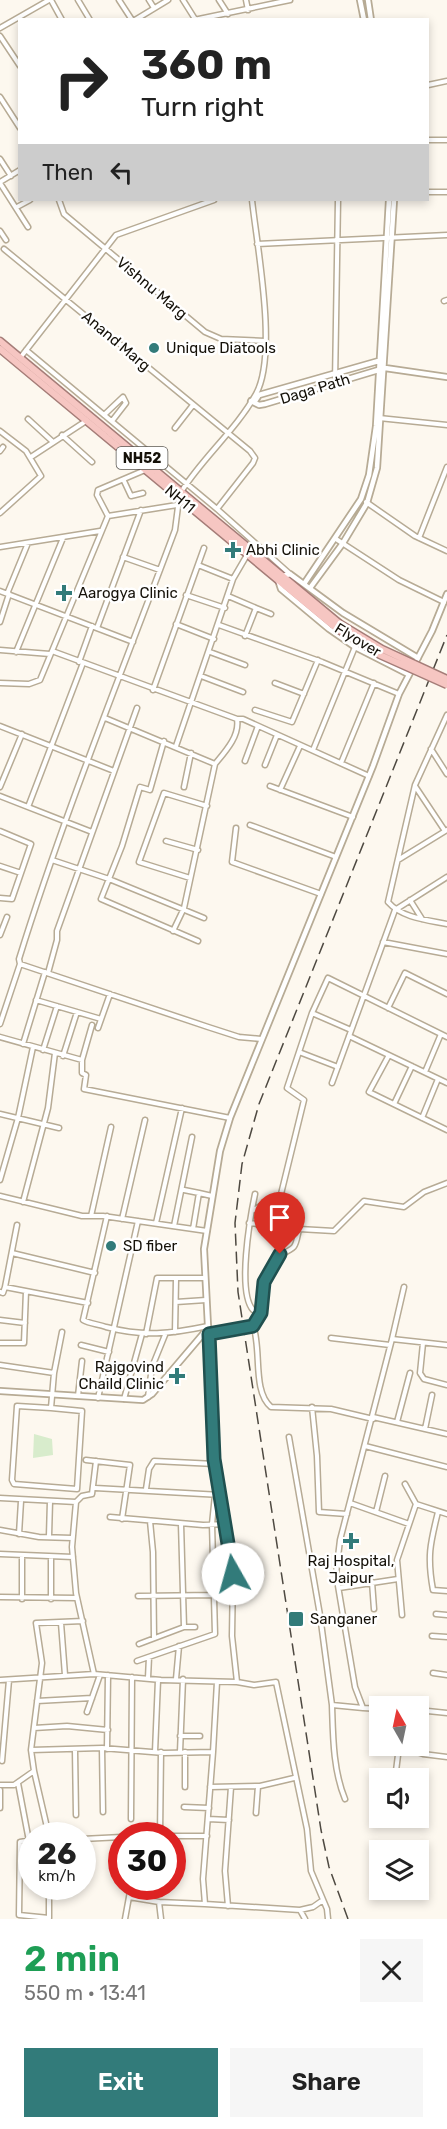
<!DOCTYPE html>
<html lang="en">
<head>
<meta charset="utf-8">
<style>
  body { margin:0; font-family:Rubik,sans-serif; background:#f6f6f6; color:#222; height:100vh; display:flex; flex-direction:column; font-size:22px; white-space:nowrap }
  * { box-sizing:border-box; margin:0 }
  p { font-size:20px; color:#767676 }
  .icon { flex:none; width:33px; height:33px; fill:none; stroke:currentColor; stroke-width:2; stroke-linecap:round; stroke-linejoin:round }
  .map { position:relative; height:1919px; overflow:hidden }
  .panel { display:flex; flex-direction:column; background:#fff; flex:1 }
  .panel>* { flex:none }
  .hud { position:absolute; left:18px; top:18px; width:411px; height:183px; border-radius:0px; box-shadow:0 3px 9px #0003; background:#fff; color:#222; overflow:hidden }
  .needle { width:39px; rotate:351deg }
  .controls { position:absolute; left:369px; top:1696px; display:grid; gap:12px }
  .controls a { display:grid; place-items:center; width:60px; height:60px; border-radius:0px; background:#fff; box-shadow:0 3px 9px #0003; font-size:30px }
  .speed { position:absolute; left:18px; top:1822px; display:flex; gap:12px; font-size:30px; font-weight:700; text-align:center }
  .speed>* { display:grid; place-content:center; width:78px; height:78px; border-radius:50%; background:#fff; box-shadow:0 3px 9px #0003; line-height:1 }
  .speed small { font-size:15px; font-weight:400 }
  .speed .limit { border:9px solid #d22; background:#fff; color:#111 }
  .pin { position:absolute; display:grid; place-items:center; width:51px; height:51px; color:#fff; margin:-62px -26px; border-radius:50% 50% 50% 0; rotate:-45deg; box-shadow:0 0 6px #0007 }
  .pin .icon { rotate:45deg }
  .me { position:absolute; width:66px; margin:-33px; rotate:353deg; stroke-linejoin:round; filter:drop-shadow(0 0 4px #0008) }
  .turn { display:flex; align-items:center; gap:21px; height:126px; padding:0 24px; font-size:27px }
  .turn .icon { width:78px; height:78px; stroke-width:2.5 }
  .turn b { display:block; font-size:42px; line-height:51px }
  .then { display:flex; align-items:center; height:57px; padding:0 24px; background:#0003; gap:12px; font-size:22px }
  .round { display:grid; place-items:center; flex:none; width:63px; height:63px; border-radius:0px; background:#f6f6f6 }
  .overview { display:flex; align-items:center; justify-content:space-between; height:102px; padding:0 24px }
  h1 { font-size:36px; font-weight:600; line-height:45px; color:#1e9e55 }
  .primary-button { display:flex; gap:12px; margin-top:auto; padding:12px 24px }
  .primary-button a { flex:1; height:69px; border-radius:0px; background:#327b7a; color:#fff; font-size:24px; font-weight:600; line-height:69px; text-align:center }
  .primary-button a+a { background:#f6f6f6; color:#222 }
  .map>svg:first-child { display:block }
  .green { fill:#d8eccc }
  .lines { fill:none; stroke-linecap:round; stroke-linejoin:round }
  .minor-casing { stroke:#b7ab95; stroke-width:7 }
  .tertiary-casing { stroke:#b7ab95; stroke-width:8 }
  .trunk-casing { stroke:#a57d78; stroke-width:9 }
  .minor { stroke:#fff; stroke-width:4 }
  .tertiary { stroke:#fff; stroke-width:4.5 }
  .trunk { stroke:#f6c6c2; stroke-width:6 }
  .rail { stroke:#4e4941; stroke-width:1.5; stroke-dasharray:12 6; stroke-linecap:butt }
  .trunk-bridge-casing { stroke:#a57d78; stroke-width:9; stroke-linecap:butt }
  .trunk-bridge { stroke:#f6c6c2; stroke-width:6 }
  .route-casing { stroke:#20504f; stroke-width:15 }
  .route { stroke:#327b7a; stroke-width:10 }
  .poi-dot { fill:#327b7a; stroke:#fff; stroke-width:2 }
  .labels { text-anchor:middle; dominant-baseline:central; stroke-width:5; stroke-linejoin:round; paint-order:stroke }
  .shield { fill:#fff; stroke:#5b5853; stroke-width:1.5 }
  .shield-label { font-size:14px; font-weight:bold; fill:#151109 }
  .street-label { font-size:15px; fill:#151109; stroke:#fff }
  .poi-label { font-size:15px; fill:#151109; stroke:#fff; text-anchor:start }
</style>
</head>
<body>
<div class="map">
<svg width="447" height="1919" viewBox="0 0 447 1919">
  <rect width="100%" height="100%" fill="#fdf8ef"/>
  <!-- green -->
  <path class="green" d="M34,1434L52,1439L53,1455L33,1458Z"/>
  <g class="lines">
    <!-- minor casing -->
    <g class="minor-casing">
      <path id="minor" d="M51,0L62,20
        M78,0L90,20
        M119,0L132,20
        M149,0L154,8
        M183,0L195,19
        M219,0L228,14
        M246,0L248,10
        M135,20L168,0
        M194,20L290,0
        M0,28L49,0
        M0,36L20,66
        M428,85L447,81
        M0,97L20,128
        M428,140H447
        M0,159L11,176
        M0,182L20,170
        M0,183L28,227
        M428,192H447
        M59,200L64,214L205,332L221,339L265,341
        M17,207L30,200
        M0,231L6,240
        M257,244L447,235
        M4,249L250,451L255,458L253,463L217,509
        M444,301L447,300
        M26,350L217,509L290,574
        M20,358L116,235L214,200
        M335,383L338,200
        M104,415L123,397L126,403L112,421
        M379,418L447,425
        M28,419L53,442
        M175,428L193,405
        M0,431L26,451L41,476L0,513
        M62,435L92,462
        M0,451L3,447
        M31,457L86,421
        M124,481L131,496L143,493
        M181,492C203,457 236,430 256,394C278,354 257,247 252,200
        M366,502L415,536L447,551
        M108,516L97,495L98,490L145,470
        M419,538L447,467
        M336,539L399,580L444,602
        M0,547L100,531
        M123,557L160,570
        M198,565L233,579
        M0,591L133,642
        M7,594L28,543
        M186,595L225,608
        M228,596L256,608L245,636
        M256,608L271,614
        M0,622L9,594
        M176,624L214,639
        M219,625L322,662L399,694
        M97,628L141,510
        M0,650L50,654
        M52,651L237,719C240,736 225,752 215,764
        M16,652L63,538
        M210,652L245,665
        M79,662L92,626
        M201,676L243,692
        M0,683L29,684L40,680L108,516L177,505
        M275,683L304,694
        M153,690L204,548
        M255,710L292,722L318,660
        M447,715L415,785L388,902C402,918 427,920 447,924
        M105,718L215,764L184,908L173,931
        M237,719H243L369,776
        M0,726L114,771
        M164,741L150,790L140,787L122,846L101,899L198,941
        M176,746L233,579L247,555
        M431,749L447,774
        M313,750L355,647
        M245,761L258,726
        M341,763L374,683
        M265,765L277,735
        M270,786L353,817
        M415,786L445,831
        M0,787L22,734
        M184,787L191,753
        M280,790L300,746
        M0,796L92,832
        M28,807L83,663
        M250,825L336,857
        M236,828L232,862L321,894
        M0,831L31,844L12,899L0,898
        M166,841L198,850
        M52,860L109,879L204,918
        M398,860L447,830
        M0,866L21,873
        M190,878L139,862L164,793L207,806
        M410,900L422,919
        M0,935L7,917
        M383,942L447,954
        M20,964L208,1027L239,1037L261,1039
        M48,973L57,940V931L137,708
        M36,1000L101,1019
        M388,1008L405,973L447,994
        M312,1013L351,1030
        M0,1024L20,964L19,959C64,814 122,672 175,530L179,499
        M98,1028L110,994
        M349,1036L447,1083
        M0,1037L82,1060V1073L86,1075L84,1089L230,1118
        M23,1044L45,972
        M43,1050L57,1006
        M299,1052L338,1067
        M389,1055L369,1092L447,1130
        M63,1056L77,1012
        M82,1060L92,1025
        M425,1072L441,1034
        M332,1083L395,910L447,877
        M394,1104L412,1066
        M0,1114L59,1128
        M422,1118L438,1079
        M0,1180L18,1118L33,1047
        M184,1190L199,1193L193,1229
        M199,1193L212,1196
        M255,1194C250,1218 237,1292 253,1310L261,1313
        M0,1196L82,1216H103L207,1231
        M23,1202L48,1108L55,1053
        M252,1211L281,1194L304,1100L287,1088L312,1013L328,978L447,1037
        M91,1216L111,1127
        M107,1216L83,1320C90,1324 98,1324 106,1327C144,1337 170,1334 208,1326
        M122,1219L145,1120
        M156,1223L182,1108
        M249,1223L299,1229
        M17,1225L5,1287L88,1303
        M174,1226L192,1137
        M12,1253L95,1273
        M0,1292L3,1293L5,1287
        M176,1302L206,1300
        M0,1320L25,1323
        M253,1325L261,1313L264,1282L280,1255C297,1247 295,1248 299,1229L334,1231L364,1201L404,1207L424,1192L447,1183
        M175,1332L176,1279
        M146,1334L157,1278H205
        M203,1334L253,1325C262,1350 252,1391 271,1407L331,1409L373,1419
        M331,1338L390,1345
        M392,1339L404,1287
        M0,1343H24L26,1291
        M423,1343L420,1373L424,1379L447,1385
        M81,1345L109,1352
        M0,1365L54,1373
        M78,1396L82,1361
        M148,1397L152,1367L165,1335
        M98,1398L138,1221
        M124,1399L142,1334
        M312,1407L317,1456L319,1512L347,1514
        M51,1408L82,1411L77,1489L14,1484L12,1480L17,1406L51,1408L54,1373L62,1332
        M373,1417L447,1434
        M397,1422L410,1373
        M425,1429L432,1395
        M289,1437L320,1615L332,1705L363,1708
        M365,1446L447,1467
        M86,1460L130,1465L122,1519
        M95,1488L221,1495
        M146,1489L149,1469L154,1461L215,1464
        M0,1498L76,1502L72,1547L76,1593L94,1674
        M76,1502L82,1496L92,1494L96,1461
        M350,1503L409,1524
        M416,1504L447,1514
        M376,1512L385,1476
        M438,1512C430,1544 427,1557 433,1590L447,1591
        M110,1517L203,1525L227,1524
        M150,1521L153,1552L154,1638
        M181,1524L184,1627
        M0,1530L39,1537L72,1538
        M19,1534L21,1501
        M49,1536L50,1501
        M0,1554L73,1557
        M372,1582L374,1609
        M339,1588L398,1579
        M138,1596L214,1595
        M0,1597L77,1598
        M22,1599V1555
        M51,1599V1557
        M436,1614L447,1615
        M402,1615L397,1560L416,1504L405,1484
        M83,1621L36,1623L42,1663L31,1750L102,1748L164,1753L213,1752L217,1682
        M61,1623L65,1675
        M432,1636L447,1637
        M139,1644L184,1627H195
        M137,1661L215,1634L212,1524L215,1495
        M433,1673L447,1675
        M148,1678L149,1657
        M176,1679L179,1646
        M0,1680L94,1674L161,1680L237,1682L232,1636L233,1574L215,1459L209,1334
        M237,1682L254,1685L276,1682L307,1829L311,1871L327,1909L328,1919
        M37,1701L92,1698
        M332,1705C333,1736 333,1770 345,1799
        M380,1709L363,1708L355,1687L336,1574L340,1540L392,1339L447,1345
        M418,1710L447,1713
        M87,1712L100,1675
        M34,1728L67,1726L108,1730
        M180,1736H200
        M399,1746L423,1754L447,1757
        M102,1748L103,1812
        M107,1749L108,1675
        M75,1750L76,1815
        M155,1752L158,1680
        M180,1752L183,1679
        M213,1752L203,1879L205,1904L300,1910L305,1919
        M2,1761L9,1680
        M34,1771L49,1836
        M395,1779L399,1747
        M18,1783L29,1841
        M0,1785H14L34,1771L31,1750
        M185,1787V1752
        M210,1787L260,1786L294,1778
        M0,1790V1808
        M184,1807L209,1808
        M256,1813L258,1786
        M131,1819L132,1677
        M208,1819L229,1820
        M160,1836L161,1752
        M164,1836H207
        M82,1839L122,1837
        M32,1840L20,1842L19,1915L49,1918V1887
        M129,1897L131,1887
        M228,1906L225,1871L231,1787
        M300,1910L313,1907L323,1900
        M125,1919L129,1897L159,1902
        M161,1919L159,1902L205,1904"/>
    </g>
    <!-- tertiary casing -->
    <g class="tertiary-casing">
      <path id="tertiary" d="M360,0L364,20
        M368,0L371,20
        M251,401L259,405L265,404L385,368L447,377
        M255,401L259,395L382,360
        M283,576L290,574L343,613L418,658
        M278,580L281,589L329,629L355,647L408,674
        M304,584L361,499L369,475L376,426L389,200
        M310,588L343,543L367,503L377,468L394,200
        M0,1391L143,1400L152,1394L203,1334L208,1326L204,1249L220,1151L230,1118L373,766L399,694L432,631L447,594"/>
    </g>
    <!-- trunk casing -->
    <g class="trunk-casing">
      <path id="trunk" d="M0,341L339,623
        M0,349L337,629"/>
    </g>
    <!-- minor -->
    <use href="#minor" class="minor"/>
    <!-- tertiary -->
    <use href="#tertiary" class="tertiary"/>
    <!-- trunk -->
    <use href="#trunk" class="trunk"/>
    <!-- rail -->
    <path class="rail" d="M348,1919L329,1867L321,1830L238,1292L235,1223L242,1164L259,1104L447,635"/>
    <!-- trunk-bridge casing -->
    <g class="trunk-bridge-casing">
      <path id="trunk-bridge" d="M339,623L382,649L447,679
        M337,629L380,655L447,685"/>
    </g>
    <!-- trunk-bridge -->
    <use href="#trunk-bridge" class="trunk-bridge"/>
  </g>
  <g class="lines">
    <!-- route casing -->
    <g class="route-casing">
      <path id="route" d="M233,1574L214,1459L209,1334L253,1326L261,1313L264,1282L280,1254"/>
    </g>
    <!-- route -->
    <use href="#route" class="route"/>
  </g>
  <!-- markers -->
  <g class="poi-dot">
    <circle cx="154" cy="348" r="6"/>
    <path d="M230 541h6v6h6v6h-6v6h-6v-6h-6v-6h6z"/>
    <path d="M61 584h6v6h6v6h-6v6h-6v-6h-6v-6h6z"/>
    <circle cx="111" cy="1246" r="6"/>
    <path d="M174 1367h6v6h6v6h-6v6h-6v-6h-6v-6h6z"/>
    <path d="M348 1532h6v6h6v6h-6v6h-6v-6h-6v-6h6z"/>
    <rect x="288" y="1611" width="16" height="16" rx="3"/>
  </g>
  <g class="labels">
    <!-- shield labels -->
    <rect class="shield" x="116.5" y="447" width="51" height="22" rx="4.5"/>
    <g class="shield-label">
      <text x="142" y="458">NH52</text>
    </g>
    <!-- street labels -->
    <g class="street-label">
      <text transform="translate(152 288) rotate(40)">Vishnu Marg</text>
      <text transform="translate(116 341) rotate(40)">Anand Marg</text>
      <text transform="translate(315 389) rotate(-17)">Daga Path</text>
      <text transform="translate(180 499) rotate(40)">NH11</text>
      <text transform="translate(358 640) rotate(31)">Flyover</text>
    </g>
    <!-- poi labels -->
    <g class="poi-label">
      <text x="166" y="348">Unique Diatools</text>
      <text x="246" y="550">Abhi Clinic</text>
      <text x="78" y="593">Aarogya Clinic</text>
      <text x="123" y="1246">SD fiber</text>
      <text x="164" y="1367" text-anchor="end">Rajgovind<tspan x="164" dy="17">Chaild Clinic</tspan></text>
      <text x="351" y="1561" text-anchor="middle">Raj Hospital,<tspan x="351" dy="17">Jaipur</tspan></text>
      <text x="310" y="1619">Sanganer</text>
    </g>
  </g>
</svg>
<div class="controls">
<a><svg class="needle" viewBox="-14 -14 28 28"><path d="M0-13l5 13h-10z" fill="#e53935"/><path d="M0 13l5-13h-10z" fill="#767676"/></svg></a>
<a><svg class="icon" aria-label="sound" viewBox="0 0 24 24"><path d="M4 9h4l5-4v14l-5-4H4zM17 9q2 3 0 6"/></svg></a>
<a><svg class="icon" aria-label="layers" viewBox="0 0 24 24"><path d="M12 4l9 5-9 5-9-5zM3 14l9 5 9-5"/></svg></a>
</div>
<div class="speed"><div>26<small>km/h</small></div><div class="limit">30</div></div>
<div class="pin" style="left:280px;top:1254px;background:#d93025"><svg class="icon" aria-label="arrive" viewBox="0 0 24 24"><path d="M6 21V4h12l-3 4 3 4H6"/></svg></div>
<svg class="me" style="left:233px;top:1574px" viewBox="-20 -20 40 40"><circle r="19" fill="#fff"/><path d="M0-13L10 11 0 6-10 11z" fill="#327b7a"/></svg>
<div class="hud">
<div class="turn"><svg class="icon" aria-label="right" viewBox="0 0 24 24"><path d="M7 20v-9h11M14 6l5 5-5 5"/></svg><div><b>360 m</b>Turn right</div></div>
<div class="then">Then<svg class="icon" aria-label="left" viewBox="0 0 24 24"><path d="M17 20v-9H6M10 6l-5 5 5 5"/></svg></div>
</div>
</div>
<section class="panel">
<div class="overview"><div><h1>2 min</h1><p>550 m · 13:41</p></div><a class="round"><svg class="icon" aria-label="close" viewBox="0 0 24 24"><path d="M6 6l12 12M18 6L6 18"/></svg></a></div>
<div class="primary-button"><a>Exit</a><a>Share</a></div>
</section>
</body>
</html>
